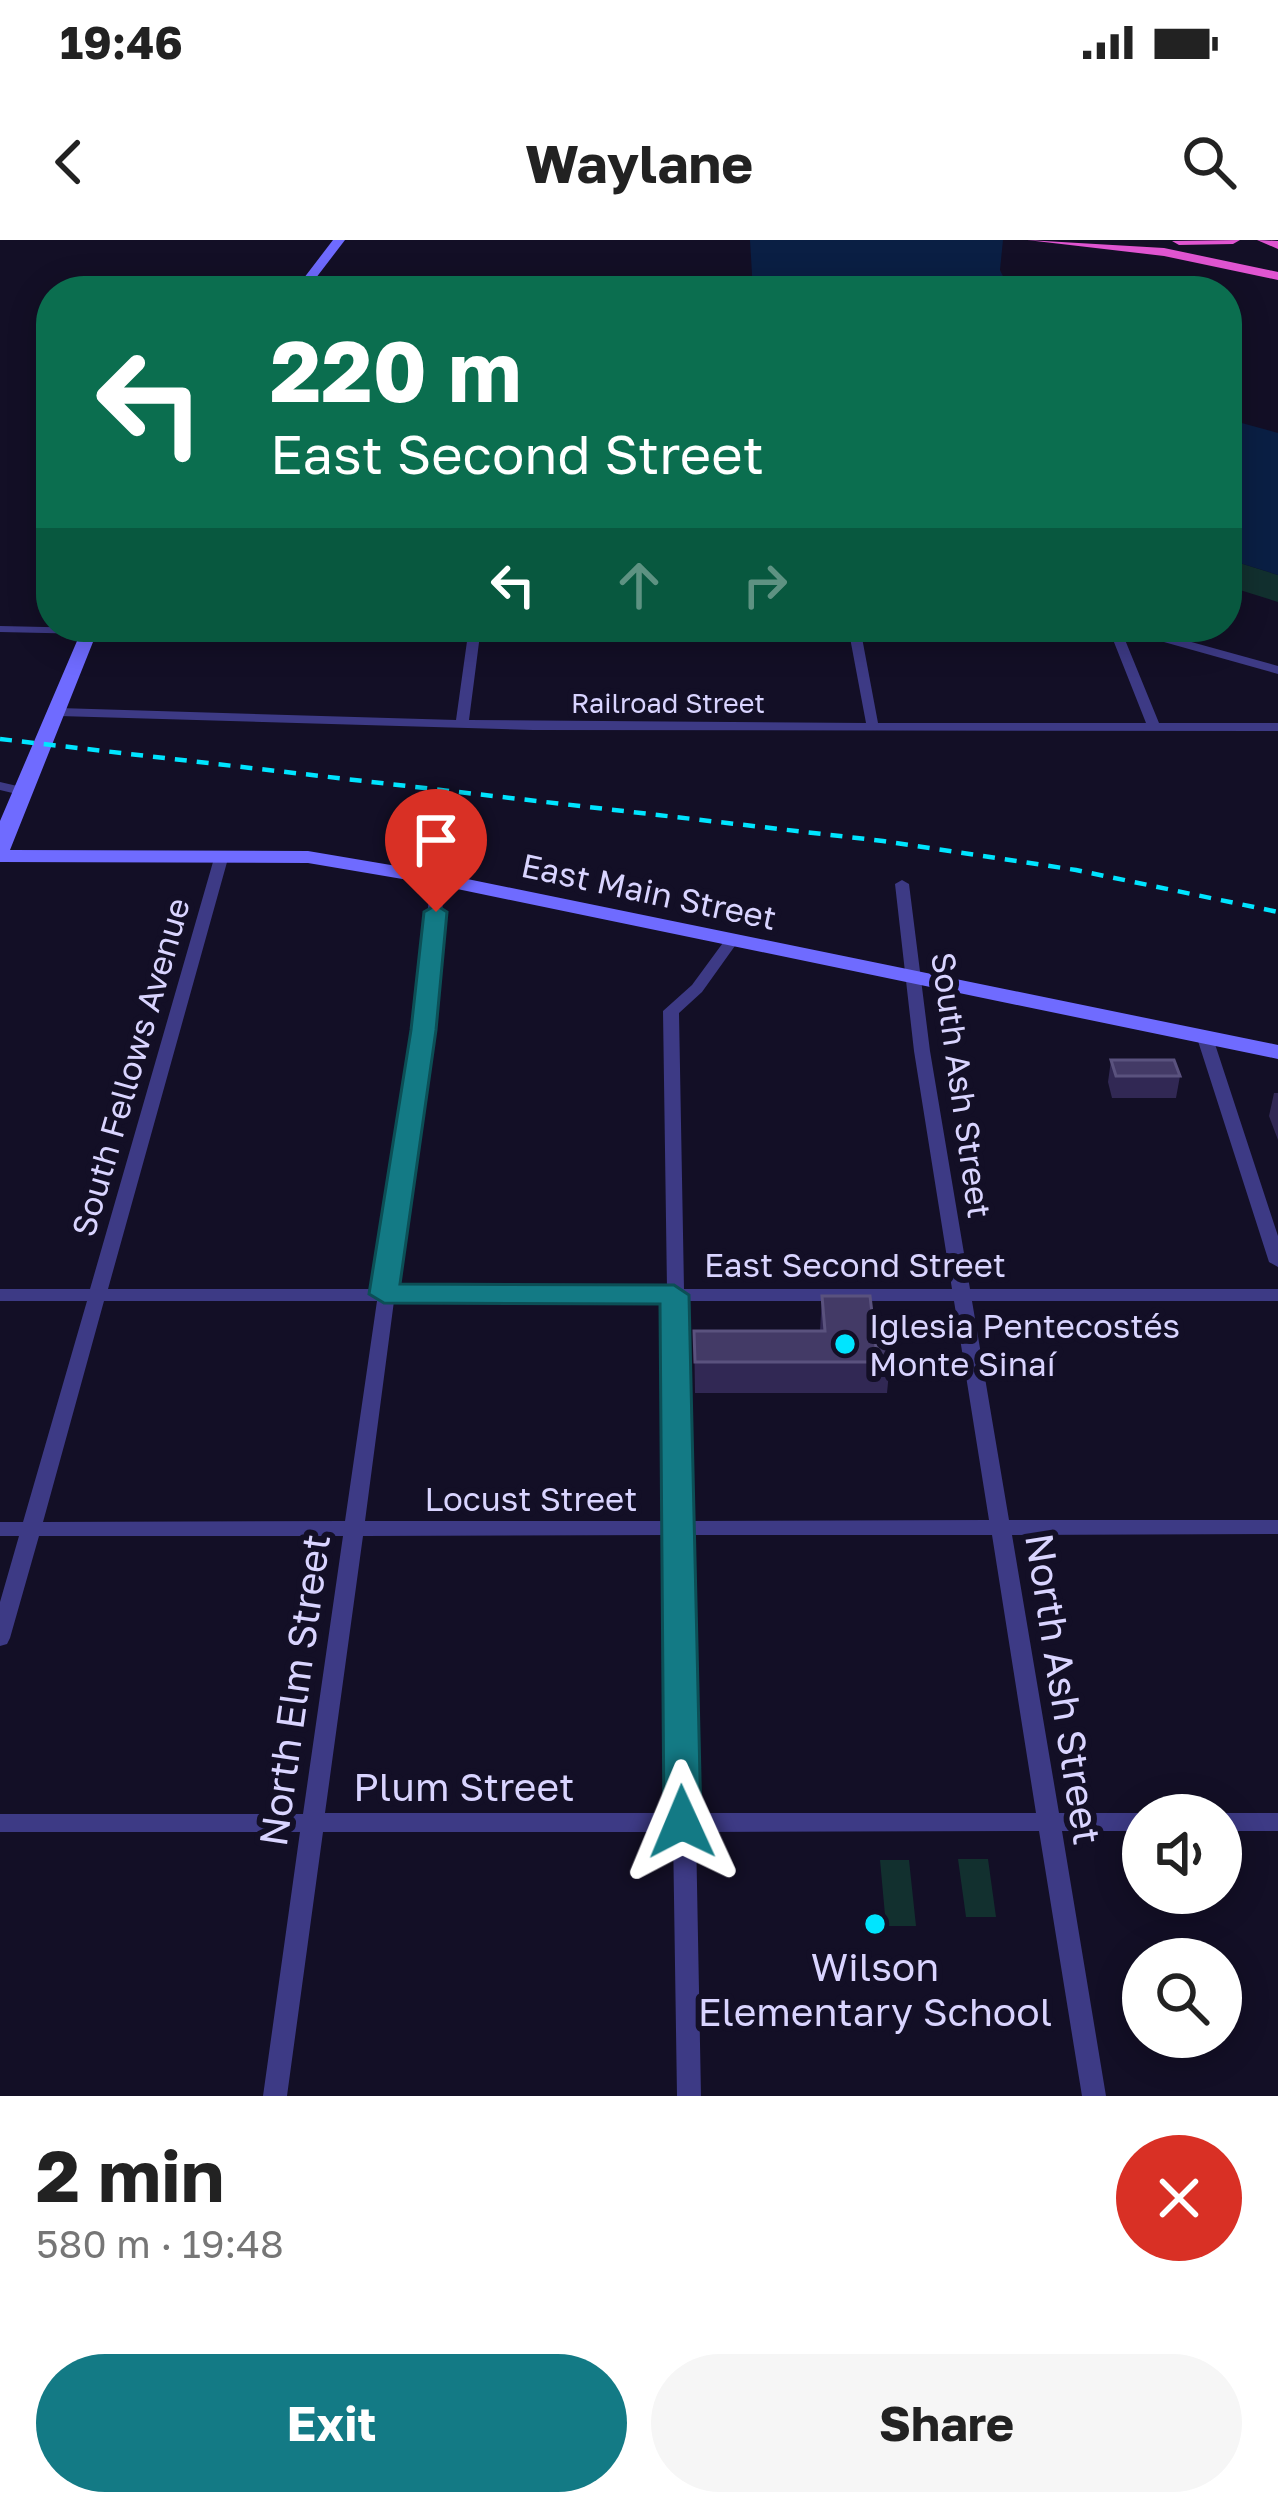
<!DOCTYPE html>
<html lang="en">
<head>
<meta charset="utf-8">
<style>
  body { margin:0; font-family:"Golos Text",sans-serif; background:#f6f6f6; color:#222; height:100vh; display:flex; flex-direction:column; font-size:45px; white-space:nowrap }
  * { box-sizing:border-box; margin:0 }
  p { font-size:39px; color:#767676 }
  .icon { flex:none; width:66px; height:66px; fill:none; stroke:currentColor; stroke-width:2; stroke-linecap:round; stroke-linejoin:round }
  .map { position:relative; height:1856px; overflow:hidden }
  .drawer { display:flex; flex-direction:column; background:#fff; flex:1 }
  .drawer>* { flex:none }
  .guide { position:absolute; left:36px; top:36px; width:1206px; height:366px; border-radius:48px; box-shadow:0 6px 30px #0003; background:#0b6e4f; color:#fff; overflow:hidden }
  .tools { position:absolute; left:1122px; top:1554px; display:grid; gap:24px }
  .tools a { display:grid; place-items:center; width:120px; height:120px; border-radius:50%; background:#fff; box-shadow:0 6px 30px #0003; font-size:60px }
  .pin { position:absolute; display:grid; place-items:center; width:102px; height:102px; color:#fff; margin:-123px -51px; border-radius:50% 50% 50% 0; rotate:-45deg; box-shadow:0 0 12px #0007 }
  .pin .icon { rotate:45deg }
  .me { position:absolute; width:132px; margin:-66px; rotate:359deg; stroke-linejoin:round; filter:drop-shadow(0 0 9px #0008) }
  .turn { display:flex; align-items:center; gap:42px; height:252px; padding:0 36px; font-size:54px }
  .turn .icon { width:156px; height:156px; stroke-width:2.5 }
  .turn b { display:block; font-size:84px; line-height:102px }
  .lanes { display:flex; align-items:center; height:114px; padding:0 36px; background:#0003; justify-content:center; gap:60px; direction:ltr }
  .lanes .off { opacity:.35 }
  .round { display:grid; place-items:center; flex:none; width:126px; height:126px; border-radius:63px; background:#f6f6f6 }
  .overview { display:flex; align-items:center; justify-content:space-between; height:204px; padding:0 36px }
  h1 { font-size:72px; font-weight:700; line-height:90px }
  .action { display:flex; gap:24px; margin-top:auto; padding:24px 36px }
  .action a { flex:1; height:138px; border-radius:72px; background:#137a85; color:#fff; font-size:48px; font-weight:700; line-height:138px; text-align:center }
  .action a+a { background:#f6f6f6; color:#222 }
  .status { display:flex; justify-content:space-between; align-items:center; height:84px; padding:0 60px; background:#fff; direction:ltr }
  .status svg { height:33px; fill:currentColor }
  header { display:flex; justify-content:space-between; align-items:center; height:156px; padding:0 36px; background:#fff; font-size:54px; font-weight:700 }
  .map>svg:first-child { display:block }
  .green { fill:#12302f }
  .water { fill:#0a1f44 }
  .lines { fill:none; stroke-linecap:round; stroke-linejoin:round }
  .minor { fill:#3d3a85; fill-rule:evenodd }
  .secondary { fill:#6f6bff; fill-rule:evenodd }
  .trunk { fill:#e055d1; fill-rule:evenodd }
  .rail { stroke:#00e5ff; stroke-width:4.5; stroke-dasharray:12 10; stroke-linecap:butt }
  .wall { fill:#312854 }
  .building { fill:#433a66; stroke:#5a527e; stroke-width:3 }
  .route { fill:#137a85; stroke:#0c4f56; stroke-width:3 }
  .poi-dot { fill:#00e5ff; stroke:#130f26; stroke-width:4.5 }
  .labels { text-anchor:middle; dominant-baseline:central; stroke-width:12; stroke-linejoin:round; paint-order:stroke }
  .far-street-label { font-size:27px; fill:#d9d4ff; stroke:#130f26 }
  .street-label { font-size:33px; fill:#d9d4ff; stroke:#130f26 }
  .poi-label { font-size:33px; fill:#d9d4ff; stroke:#130f26; text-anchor:start }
  .near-street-label { font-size:39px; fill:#d9d4ff; stroke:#130f26 }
  .near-poi-label { font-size:39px; fill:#d9d4ff; stroke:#130f26 }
</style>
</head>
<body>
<div class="status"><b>19:46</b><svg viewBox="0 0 49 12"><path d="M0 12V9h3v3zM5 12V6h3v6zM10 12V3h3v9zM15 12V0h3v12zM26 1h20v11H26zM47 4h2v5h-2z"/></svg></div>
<header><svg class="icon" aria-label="back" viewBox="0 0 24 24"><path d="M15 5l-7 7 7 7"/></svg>Waylane<svg class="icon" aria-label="search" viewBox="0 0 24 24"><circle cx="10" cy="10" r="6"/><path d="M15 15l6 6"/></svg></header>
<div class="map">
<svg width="1278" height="1856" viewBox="0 0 1278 1856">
  <rect width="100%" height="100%" fill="#130f26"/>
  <!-- green -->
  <path class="green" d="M1227,319L1278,335V362L1227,346Z
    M958,1619H988L996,1677H966Z
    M880,1620H909L916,1686H886Z"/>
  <!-- water -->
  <path class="water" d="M750,0H1003L1000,30L1010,51H753Z
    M1227,179L1278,193V335L1227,319Z"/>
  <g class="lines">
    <!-- minor -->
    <path class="minor" d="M0,386L90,388L96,391L90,394L0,392Z
      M469,387H481L469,480L866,483L848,387H860L878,483H1146L1108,387H1137L1278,426V434L1121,390L1159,483H1278V491L533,490L59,476L53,472L59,468L456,480Z
      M0,542L26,548L28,551L21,555L0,550Z
      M222,611L229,615L108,1049H378L415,790L431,639L438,635L445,639L431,790L396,1049H667L663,771L692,745L725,700L730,699L737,703L702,752L679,773L684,1049H952L914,811L895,644L902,640L909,644L930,811L970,1049H1278V1061H972L1009,1280H1278V1294L1012,1295L1059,1573H1143L1150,1575H1143V1591H1062L1106,1856H1082L1039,1591L696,1592L701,1856H677L673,1592H323L287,1856H263L300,1592H0V1574H303L343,1296H39L10,1398L7,1404L0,1406V1362L19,1296H0V1282H23L87,1061H0V1049H90L215,615ZM104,1061H377L345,1281L43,1282ZM394,1061H667L670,1281H365ZM685,1061H954L989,1280L689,1281ZM670,1295L673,1573H325L363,1296ZM690,1295H992L1036,1573H696Z
      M1205,793L1213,798L1278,996V1027L1269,1022L1197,798Z
      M1221,1573H1278V1591H1221V1575H1214Z"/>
    <!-- secondary -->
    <path class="secondary" d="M333,0H345L306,51H294Z
      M83,387H99L10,610L308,611L438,633L1278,805V819L438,645L308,623L0,622V581Z"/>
    <!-- trunk -->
    <path class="trunk" d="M1027,0L1164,8L1278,32V40L1164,16Z
      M1240,0L1233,4L1179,5L1172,1Z
      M1257,0L1278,1V9Z"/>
    <!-- rail -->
    <path class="rail" d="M0,499L883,601L1076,630L1278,672"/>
  </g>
  <!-- wall -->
  <path class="wall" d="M1111,820L1180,836L1176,858H1112L1108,842Z
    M1274,853H1278V900L1269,876Z
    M822,1056L890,1122L887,1153H695L694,1091H820Z"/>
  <!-- building -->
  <path class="building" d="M1111,820H1174L1180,836H1116Z
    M822,1056H870L876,1107H888L890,1122H695L694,1091H825Z"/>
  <!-- route -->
  <path class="route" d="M436,665L447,672L436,790L400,1044L674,1045L689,1055L701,1582L695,1593L682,1597L669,1593L664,1582L660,1064L384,1063L369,1054L411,790L424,672Z"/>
  <!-- markers -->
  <g class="poi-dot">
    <circle cx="845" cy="1104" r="12"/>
    <circle cx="875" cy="1684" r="12"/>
  </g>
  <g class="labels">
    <!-- far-street labels -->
    <g class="far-street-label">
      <text x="668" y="463">Railroad Street</text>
    </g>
    <!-- street labels -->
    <g class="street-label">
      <text transform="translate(649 651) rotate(12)">East Main Street</text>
      <text transform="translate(130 827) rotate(-74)">South Fellows Avenue</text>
      <text transform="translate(962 845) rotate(82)">South Ash Street</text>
      <text x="855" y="1024">East Second Street</text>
      <text x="531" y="1258">Locust Street</text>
    </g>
    <!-- poi labels -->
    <g class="poi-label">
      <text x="869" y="1085">Iglesia Pentecostés<tspan x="869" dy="38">Monte Sinaí</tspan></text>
    </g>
    <!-- near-street labels -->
    <g class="near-street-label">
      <text transform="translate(1064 1449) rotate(81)">North Ash Street</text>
      <text transform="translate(294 1450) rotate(-82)">North Elm Street</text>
      <text x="464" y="1546">Plum Street</text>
    </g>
    <!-- near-poi labels -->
    <g class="near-poi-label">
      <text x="875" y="1726">Wilson<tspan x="875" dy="45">Elementary School</tspan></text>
    </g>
  </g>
</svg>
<div class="tools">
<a><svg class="icon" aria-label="sound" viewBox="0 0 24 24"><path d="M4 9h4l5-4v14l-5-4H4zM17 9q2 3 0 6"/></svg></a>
<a><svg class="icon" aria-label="search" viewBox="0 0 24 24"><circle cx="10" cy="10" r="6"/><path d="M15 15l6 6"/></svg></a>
</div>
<div class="pin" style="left:436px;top:672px;background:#d93025"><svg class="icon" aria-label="arrive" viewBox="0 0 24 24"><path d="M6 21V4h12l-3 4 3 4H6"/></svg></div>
<svg class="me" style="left:682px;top:1582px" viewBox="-20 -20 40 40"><path d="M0-17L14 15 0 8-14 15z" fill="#137a85" stroke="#fff" stroke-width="4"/></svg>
<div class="guide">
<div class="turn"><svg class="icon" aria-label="left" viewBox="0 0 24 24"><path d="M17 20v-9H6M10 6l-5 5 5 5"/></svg><div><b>220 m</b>East Second Street</div></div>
<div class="lanes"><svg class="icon" aria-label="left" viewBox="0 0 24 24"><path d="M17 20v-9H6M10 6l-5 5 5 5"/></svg><svg class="icon off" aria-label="ahead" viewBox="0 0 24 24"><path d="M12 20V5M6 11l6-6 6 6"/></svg><svg class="icon off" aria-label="right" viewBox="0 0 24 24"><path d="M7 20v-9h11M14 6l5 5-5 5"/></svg></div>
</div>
</div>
<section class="drawer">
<div class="overview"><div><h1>2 min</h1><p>580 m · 19:48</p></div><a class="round" style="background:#d93025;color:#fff"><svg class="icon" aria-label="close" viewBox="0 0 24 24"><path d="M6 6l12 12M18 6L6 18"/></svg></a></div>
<div class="action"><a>Exit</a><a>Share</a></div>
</section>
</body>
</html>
